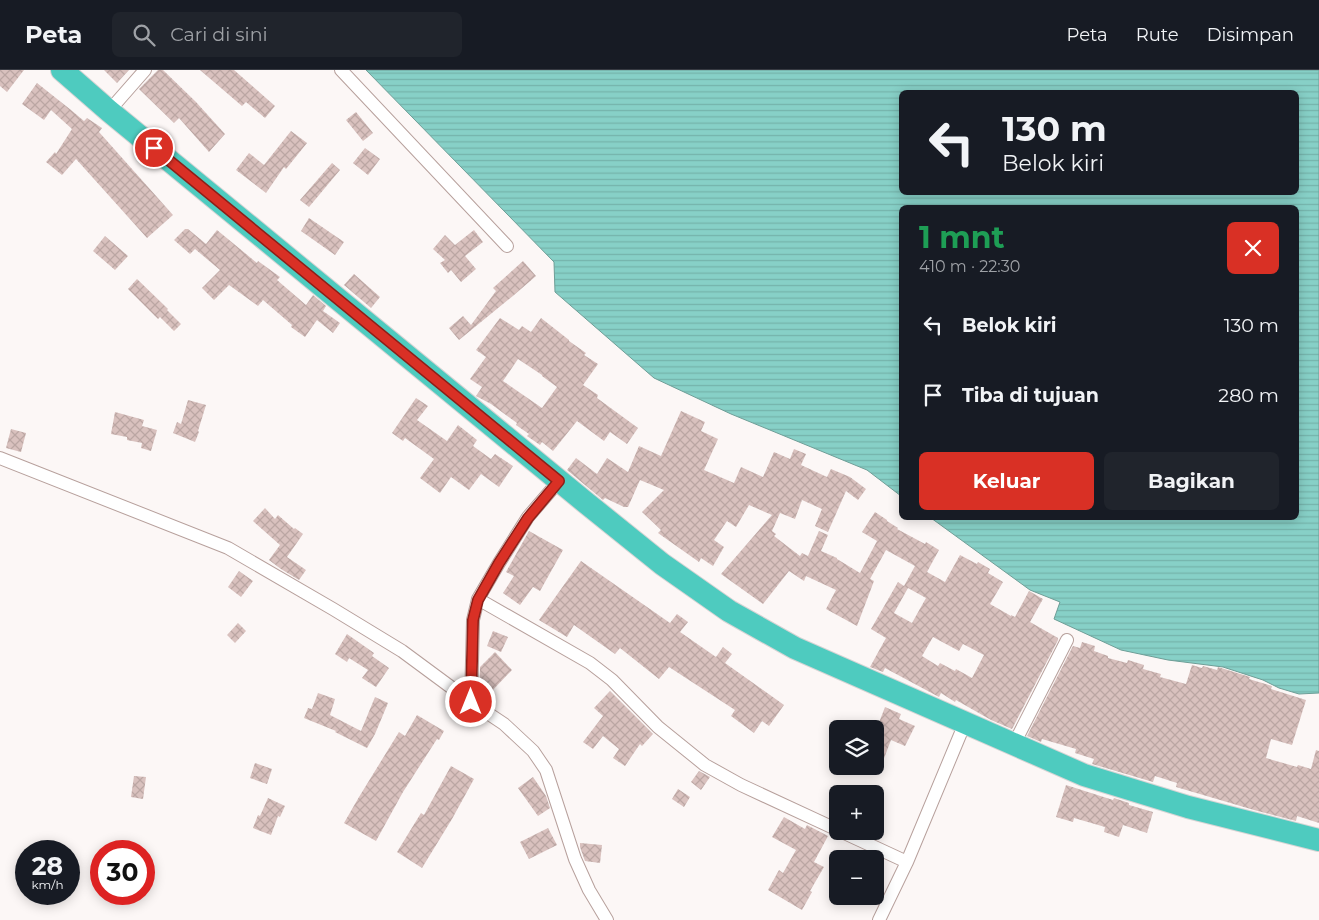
<!DOCTYPE html>
<html lang="id">
<head>
<meta charset="utf-8">
<style>
  body { margin:0; font-family:Montserrat,sans-serif; background:#20242c; color:#f1f3f6; height:100vh; display:flex; flex-direction:column; font-size:19px; white-space:nowrap }
  * { box-sizing:border-box; margin:0 }
  p { font-size:16px; color:#9ea1a6 }
  .icon { flex:none; width:28px; height:28px; fill:none; stroke:currentColor; stroke-width:2; stroke-linecap:round; stroke-linejoin:round }
  .map { position:relative; flex:1; overflow:hidden }
  .panel { position:absolute; left:899px; top:135px; width:400px; height:315px; display:flex; flex-direction:column; background:#171b24; border-radius:8px; box-shadow:0 2px 12px #0003 }
  .panel>* { flex:none }
  .guide { position:absolute; left:899px; top:20px; width:400px; height:105px; border-radius:8px; box-shadow:0 2px 12px #0003; background:#171b24; color:#f1f3f6; overflow:hidden }
  .fabs { position:absolute; left:829px; top:650px; display:grid; gap:10px }
  .fabs a { display:grid; place-items:center; width:55px; height:55px; border-radius:8px; background:#171b24; box-shadow:0 2px 12px #0003; font-size:25px }
  .speed { position:absolute; left:15px; top:770px; display:flex; gap:10px; font-size:25px; font-weight:700; text-align:center }
  .speed>* { display:grid; place-content:center; width:65px; height:65px; border-radius:50%; background:#171b24; box-shadow:0 2px 12px #0003; line-height:1 }
  .speed small { font-size:12px; font-weight:400 }
  .speed .limit { border:8px solid #d22; background:#fff; color:#111 }
  .pin { position:absolute; display:grid; place-items:center; width:42px; height:42px; color:#fff; margin:-21px; border:2px solid #fff; border-radius:50%; box-shadow:0 1px 5px #0007 }
  .me { position:absolute; width:55px; margin:-28px; rotate:0deg; stroke-linejoin:round; filter:drop-shadow(0 0 4px #0008) }
  .turn { display:flex; align-items:center; gap:18px; height:105px; padding:0 20px; font-size:22px }
  .turn .icon { width:65px; height:65px; stroke-width:2.5 }
  .turn b { display:block; font-size:35px; line-height:42px }
  .round { display:grid; place-items:center; flex:none; width:52px; height:52px; border-radius:8px; background:#20242c }
  .head { display:flex; align-items:center; justify-content:space-between; height:85px; padding:0 20px }
  h1 { font-size:30px; font-weight:700; line-height:38px; color:#1e9e55 }
  .button { display:flex; gap:10px; margin-top:auto; padding:10px 20px }
  .button a { flex:1; height:58px; border-radius:8px; background:#d93025; color:#fff; font-size:20px; font-weight:700; line-height:58px; text-align:center }
  .button a+a { background:#20242c; color:#f1f3f6 }
  ul { padding:0; list-style:none }
  li { display:flex; align-items:center; gap:15px; height:70px; padding:0 20px }
  li div { flex:1 }
  li b { display:block; font-size:19px }
  li em { font-style:normal }
  header { display:flex; align-items:center; gap:30px; box-sizing:border-box; height:70px; padding:0 25px; background:#171b24; border-bottom:1px solid #363941 }
  header strong { font-size:24px }
  nav { display:flex; gap:28px; margin-inline-start:auto; font-size:18px }
  .search { width:350px; height:45px; background:#20242c; display:flex; align-items:center; gap:12px; box-sizing:border-box; padding:0 18px; border-radius:8px; color:#9ea1a6; font-size:19px }
  .map>svg:first-child { display:block }
  .water { fill:url(#water-rules); stroke:#6e9e97; fill-rule:evenodd }
  .building { fill:url(#building-cross-hatch); fill-rule:evenodd }
  .lines { fill:none; stroke-linecap:round; stroke-linejoin:round }
  .street-casing { stroke:#b7a09c; stroke-width:14 }
  .highway-casing { stroke:#d6d4d4; stroke-width:24 }
  .street { stroke:#fff; stroke-width:12 }
  .highway { stroke:#4ecbbf; stroke-width:22 }
  .route-casing { stroke:#8d1f18; stroke-width:12 }
  .route { stroke:#d93025; stroke-width:9 }
</style>
</head>
<body>
<header>
<strong>Peta</strong>
<div class="search"><svg class="icon" aria-label="search" viewBox="0 0 24 24"><circle cx="10" cy="10" r="6"/><path d="M15 15l6 6"/></svg>Cari di sini</div>
<nav><a>Peta</a><a>Rute</a><a>Disimpan</a></nav>
</header>
<div class="map">
<svg width="1319" height="850" viewBox="0 0 1319 850">
  <defs>
    <pattern id="water-rules" width="6" height="5" patternUnits="userSpaceOnUse" patternTransform="scale(1.25)"><rect width="6" height="5" fill="#87d0c7"/><path d="M0 2.5h6" fill="none" stroke="#75b3ab"/></pattern>
    <pattern id="building-cross-hatch" width="8" height="8" patternUnits="userSpaceOnUse" patternTransform="scale(1.25)"><rect width="8" height="8" fill="#d9c1be"/><path d="M0 0l8 8M0 8l8-8" fill="none" stroke="#bba6a3"/></pattern>
  </defs>
  <rect width="100%" height="100%" fill="#fcf7f6"/>
  <!-- water -->
  <path class="water" d="M366,0H1319V623L1299,624L1279,618L1263,610L1223,597L1168,590L1121,580L1054,549L1060,532L1030,520L931,448H1296V138H901V426L867,400L731,344L654,308L555,222L554,192ZM901,22H1296V122H901Z"/>
  <!-- building -->
  <path class="building" d="M0,0H24L7,22L0,16Z
    M104,0H129L117,13Z
    M158,0H163L196,32L225,64L209,82L179,48L174,53L139,19Z
    M200,0H234L275,36L265,48L246,32L242,36Z
    M37,13L71,40L84,51L87,48L102,58L99,62L173,145L147,168L76,89L62,105L46,92L55,82L56,84L72,59L51,40L44,50L22,34Z
    M356,42L373,63L363,71L346,50Z
    M291,61L307,73L286,99L284,97L266,123L236,100L249,83L264,95Z
    M365,78L380,89L368,105L353,93Z
    M332,93L340,100L309,137L300,130Z
    M309,148L344,172L335,185L301,161Z
    M185,159H188L206,174L217,160L257,193L258,191L280,207L277,210L306,235L313,225L326,236L323,241L340,253L333,263L317,250L305,267L291,257L292,255L263,230L258,236L229,215L214,230L202,218L220,200L195,179L190,184L174,170Z
    M474,160L483,172L465,186L476,199L461,212L451,200L448,203L440,193L445,190L433,179L445,165L455,175Z
    M105,166L128,186L115,200L93,181Z
    M523,191L536,206L514,225L459,270L449,258L463,246L471,255L496,221L493,218Z
    M354,204L380,227L371,238L344,215Z
    M137,209L168,239L167,240L181,254L174,261L160,247L158,249L128,219Z
    M500,248L519,260L522,256L531,262L541,248L569,270V271L586,283L584,285L598,294L583,315L598,325L597,328L638,358L627,374L610,362L604,371L577,351L553,381L542,372L540,375L527,366L529,364L516,355L517,353L491,334L476,326L482,317L470,309L486,287L476,280ZM518,289L542,305V306L557,317L542,338L503,311Z
    M416,328L428,336L417,350L447,371L458,355L477,370L473,376L491,389L495,384L513,396L499,417L481,404L469,420L451,407L440,423L420,408L434,389L405,368L403,371L392,363Z
    M188,330L206,335L198,361L199,362L195,372L173,363L177,352L181,354Z
    M681,341L705,352L701,361L718,369L704,400L734,413L741,397L763,407L774,382L790,389L794,379L806,384L801,395L827,407L831,399L850,407L866,419L858,430L846,421L828,462L815,456L822,439L802,430L795,449L780,443L772,461L776,464L774,466L800,486L802,483L808,486L819,461L828,465L821,481L837,488V489L860,503L877,471L862,462L875,442L887,450V451L898,458L897,459L925,474L926,472L939,480L927,502L945,512L960,485L977,494L978,492L990,499L988,503L1003,512L990,534L1011,546V545L1015,547L1029,521L1043,529L1030,552L1058,568V570L1012,659L991,650L956,630L955,632L941,623L939,627L885,598L883,602L870,597L886,568L871,559L898,512L904,516L915,496L886,480L870,509L874,511L857,556L826,539L836,520L806,506L804,511L789,501L763,534L721,504L772,445L749,435L736,457L727,451L714,470L724,477L713,496L701,488L699,492L658,463L661,460L642,442L664,420L640,410L628,437H624L605,428L603,430L567,400L576,388L597,404L607,388L628,402L639,376L661,386ZM908,518L926,528L912,553L894,543ZM933,567L959,581L963,574L984,585L972,608L956,599L955,601L940,593L938,596L922,586Z
    M115,342L144,350L142,356L157,360L151,381L141,378L142,373L127,370V367L111,364Z
    M11,359L26,363L21,382L6,378Z
    M265,438L275,449L278,445L294,459L295,458L303,464L287,487L306,500L299,510L281,499L269,490L280,475L253,451Z
    M529,461L563,480L540,521L533,517L520,535L503,523L514,506L506,502Z
    M581,491L670,553L677,544L688,552L680,562L716,587L723,577L732,584L725,593L784,635L769,656L762,651L754,663L731,646L735,640L669,597L659,609L620,578L615,584L574,555L567,567L539,550Z
    M239,501L253,511L241,527L228,517Z
    M238,553L246,561L235,573L227,565Z
    M493,561L508,567L501,582L487,576Z
    M347,564L374,583L372,586L389,598L376,617L362,608L368,600L349,588L347,592L335,584Z
    M1082,572L1095,576L1094,581L1108,586V588L1127,593L1128,590L1144,595L1143,599L1161,604L1160,607L1186,614L1192,595L1202,598L1203,596L1217,600L1218,597L1250,607L1249,609L1272,616L1271,619L1306,630L1292,675L1271,669L1266,688L1297,697L1298,695L1311,699L1316,680L1319,681V753L1297,746L1296,751L1254,740L1176,717L1177,713L1155,706L1153,712L1092,694L1094,689L1075,683L1076,679L1042,669L1041,672L1027,666L1073,576L1080,578Z
    M495,582L512,600L490,623L480,613V597Z
    M610,621L653,664L642,676L640,674L625,696L613,688L619,679L603,666L593,679L583,672L603,646L594,638Z
    M318,623L335,629L330,645L361,661L375,627L388,633L375,664L367,678L335,662L336,661L304,648L308,638L312,639Z
    M885,637L901,644L899,649L915,656L905,676L891,670L883,691L875,688V663Z
    M417,645L444,661L439,670L437,669L403,722L376,771L344,753L359,727L399,662L405,666Z
    M255,693L272,699L267,714L250,708Z
    M451,696L474,709L452,749L422,798L397,782L421,743L424,745Z
    M699,701L710,707L701,720L691,712Z
    M134,706L146,707L143,729L131,727Z
    M533,707L546,726L550,738L538,746L518,718Z
    M1066,715L1113,730L1114,728L1129,733V735L1153,742L1147,763L1123,755L1119,767L1104,762L1105,757L1074,748L1073,752L1056,747Z
    M678,719L690,727L684,737L672,729Z
    M268,728L285,736L280,747L278,746L271,765L253,758L258,745L260,746Z
    M784,747L805,759L807,755L828,766L814,792L824,797L810,821L812,822L802,840L768,820L779,800L783,803L796,780L772,767Z
    M548,758L557,775L529,789L520,772Z
    M580,773L602,775L600,793L585,791L580,777Z"/>
  <g class="lines">
    <!-- street casing -->
    <g class="street-casing">
      <path id="street" d="M341,0L507,176
        M109,41L145,0
        M0,388L228,478L333,539L402,581L471,632L504,654L533,681L546,700L575,789L589,820L607,850
        M478,529L590,593L612,610L658,657L705,695L741,715L838,760
        M471,632L473,550L478,529L499,493L528,447L559,411
        M1014,674L1067,570
        M840,761L907,792
        M879,850L907,792L965,653"/>
    </g>
    <!-- highway casing -->
    <g class="highway-casing">
      <path id="highway" d="M62,0L109,41L585,432L662,494L729,541L795,578L1084,705L1188,737L1319,770"/>
    </g>
    <!-- street -->
    <use href="#street" class="street"/>
    <!-- highway -->
    <use href="#highway" class="highway"/>
  </g>
  <g class="lines">
    <!-- route casing -->
    <g class="route-casing">
      <path id="route" d="M154,78L559,411L528,448L499,493L478,530L473,550L471,632"/>
    </g>
    <!-- route -->
    <use href="#route" class="route"/>
  </g>
</svg>
<div class="fabs">
<a><svg class="icon" aria-label="layers" viewBox="0 0 24 24"><path d="M12 4l9 5-9 5-9-5zM3 14l9 5 9-5"/></svg></a>
<a>+</a>
<a>−</a>
</div>
<div class="speed"><div>28<small>km/h</small></div><div class="limit">30</div></div>
<div class="pin" style="left:154px;top:78px;background:#d93025"><svg class="icon" aria-label="arrive" viewBox="0 0 24 24"><path d="M6 21V4h12l-3 4 3 4H6"/></svg></div>
<svg class="me" style="left:471px;top:632px" viewBox="-20 -20 40 40"><circle r="17" fill="#d93025" stroke="#fff" stroke-width="3"/><path d="M0-11L8 9 0 5-8 9z" fill="#fff"/></svg>
<div class="guide">
<div class="turn"><svg class="icon" aria-label="left" viewBox="0 0 24 24"><path d="M17 20v-9H6M10 6l-5 5 5 5"/></svg><div><b>130 m</b>Belok kiri</div></div>
</div>
<section class="panel">
<div class="head"><div><h1>1 mnt</h1><p>410 m · 22:30</p></div><a class="round" style="background:#d93025;color:#fff"><svg class="icon" aria-label="close" viewBox="0 0 24 24"><path d="M6 6l12 12M18 6L6 18"/></svg></a></div>
<ul>
<li><svg class="icon" aria-label="left" viewBox="0 0 24 24"><path d="M17 20v-9H6M10 6l-5 5 5 5"/></svg><div><b>Belok kiri</b></div><em>130 m</em></li>
<li><svg class="icon" aria-label="arrive" viewBox="0 0 24 24"><path d="M6 21V4h12l-3 4 3 4H6"/></svg><div><b>Tiba di tujuan</b></div><em>280 m</em></li>
</ul>
<div class="button"><a>Keluar</a><a>Bagikan</a></div>
</section>
</div>
</body>
</html>
